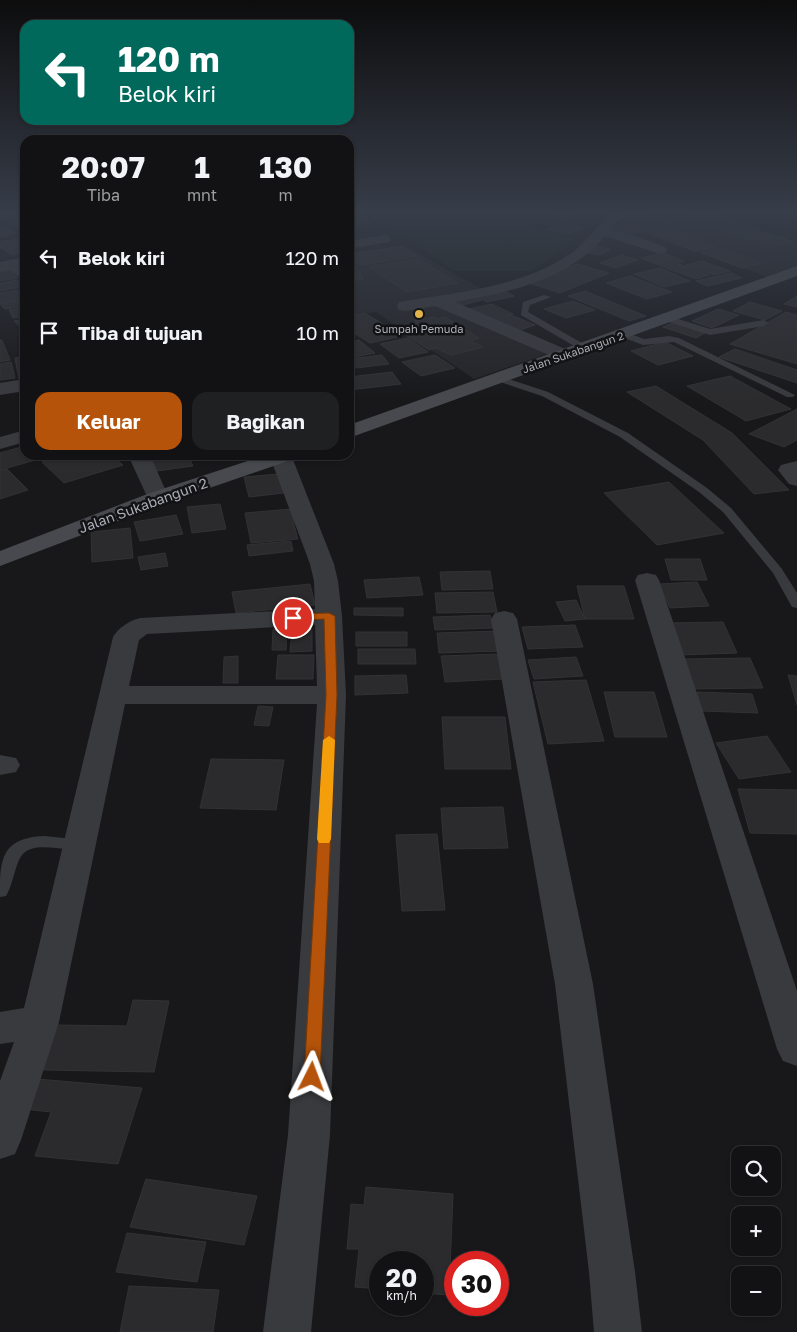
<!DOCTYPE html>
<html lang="id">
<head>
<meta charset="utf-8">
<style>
  body { margin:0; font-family:"Golos Text",sans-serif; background:#1f2022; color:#f1f3f6; height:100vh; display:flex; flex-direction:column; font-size:19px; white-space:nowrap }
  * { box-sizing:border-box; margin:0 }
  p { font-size:16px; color:#9c9ea0 }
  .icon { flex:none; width:28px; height:28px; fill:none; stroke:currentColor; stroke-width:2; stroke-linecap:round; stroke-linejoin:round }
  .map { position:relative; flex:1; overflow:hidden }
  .panel { position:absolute; left:20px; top:135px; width:334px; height:325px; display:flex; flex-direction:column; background:#121214; border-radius:15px; box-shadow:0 1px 4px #0004,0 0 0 1px #313234 }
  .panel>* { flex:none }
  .hud { position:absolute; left:20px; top:20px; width:334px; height:105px; border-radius:15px; box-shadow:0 1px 4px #0004,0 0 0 1px #313234; background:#00695c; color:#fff; overflow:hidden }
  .fabs { position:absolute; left:731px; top:1146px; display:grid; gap:10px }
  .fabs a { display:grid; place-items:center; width:50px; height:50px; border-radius:10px; background:#121214; box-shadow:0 1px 4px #0004,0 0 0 1px #313234; font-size:25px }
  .speed { position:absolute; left:369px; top:1251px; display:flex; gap:10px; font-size:25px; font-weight:700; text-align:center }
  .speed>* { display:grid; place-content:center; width:65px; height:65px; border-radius:50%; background:#121214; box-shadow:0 1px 4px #0004,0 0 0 1px #313234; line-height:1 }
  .speed small { font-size:12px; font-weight:400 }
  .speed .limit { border:8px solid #d22; background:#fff; color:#111 }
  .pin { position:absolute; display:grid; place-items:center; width:42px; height:42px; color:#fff; margin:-21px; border:2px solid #fff; border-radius:50%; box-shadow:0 1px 5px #0007 }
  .me { position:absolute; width:55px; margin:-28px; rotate:3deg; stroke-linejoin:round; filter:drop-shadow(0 0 4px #0008) }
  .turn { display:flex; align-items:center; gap:18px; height:105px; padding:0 15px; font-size:22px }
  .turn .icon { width:65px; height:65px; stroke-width:2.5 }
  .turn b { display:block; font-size:35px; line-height:42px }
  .eta { display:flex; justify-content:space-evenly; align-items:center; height:85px; text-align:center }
  .eta b { font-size:30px; font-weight:700; line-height:35px }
  .button { display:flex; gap:10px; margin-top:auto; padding:10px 15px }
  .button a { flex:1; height:58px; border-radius:15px; background:#b45309; color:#fff; font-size:20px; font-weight:700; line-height:58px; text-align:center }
  .button a+a { background:#1f2022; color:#f1f3f6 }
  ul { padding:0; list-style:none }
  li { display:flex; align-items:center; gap:15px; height:75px; padding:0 15px }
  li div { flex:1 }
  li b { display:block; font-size:19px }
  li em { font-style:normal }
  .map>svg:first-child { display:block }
  .built { fill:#242427 }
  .green { fill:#1e241f }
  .building { fill:#2b2b2d; stroke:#323235 }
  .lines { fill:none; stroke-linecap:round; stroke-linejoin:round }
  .lane { fill:#393a3e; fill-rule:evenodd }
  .street { fill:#393a3e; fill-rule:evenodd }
  .secondary { fill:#47494e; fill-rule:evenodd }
  .route { fill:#b45309; stroke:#753606 }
  .slow { fill:#f59e0b }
  .poi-dot { fill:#e0b44a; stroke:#131315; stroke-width:2 }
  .labels { text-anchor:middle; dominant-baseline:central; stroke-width:5; stroke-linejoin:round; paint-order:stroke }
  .far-poi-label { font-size:11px; fill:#abafb8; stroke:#131315 }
  .far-street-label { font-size:11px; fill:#abafb8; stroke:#131315 }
  .street-label { font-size:14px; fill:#abafb8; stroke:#131315 }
</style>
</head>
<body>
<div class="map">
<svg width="797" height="1332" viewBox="0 0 797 1332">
  <rect width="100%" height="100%" fill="#18181a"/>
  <!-- built -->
  <path class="built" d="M690,214H705L797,242V268L770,278L633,229Z
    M408,248L482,289L429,300L546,354L474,379L376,312L349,316V254Z"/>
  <!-- green -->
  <path class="green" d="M377,214H493L576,240L531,271H453Z"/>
  <!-- building -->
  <path class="building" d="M0,214H17L20,216L0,220Z
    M349,214H359L373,223L354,226L349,223Z
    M551,214H580L565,220L549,215Z
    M627,214H643L660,220L643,225L618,217Z
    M688,214H714L722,217L698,222L681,216Z
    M681,218L700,225L656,235L638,227Z
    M728,218L774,236L751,241L705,223Z
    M564,223L585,228L567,234L547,229Z
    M626,223L646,231L626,235L606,228Z
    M0,226L16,233L0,237Z
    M677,231L715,247L694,251L657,236Z
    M779,236L793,242L774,245L760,240Z
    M23,238L25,239V252L12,255L0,247V242Z
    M402,246L417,256L359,265L349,258V254Z
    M593,246L610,249L600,255L583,252Z
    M721,248L761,263L742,268L702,253Z
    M662,253L684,261L664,267L641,258Z
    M621,255L638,260L616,268L600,263Z
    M419,259L458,283L407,292L369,267Z
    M702,261L730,271L714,275L686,265Z
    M577,264L609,273L560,293L529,283Z
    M679,264L709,275L696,279L666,268Z
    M349,267V269L357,268L364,279L349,281Z
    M660,268L690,281L664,287L634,274Z
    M10,270L18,278L0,281V272Z
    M731,273L742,278L707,286L696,281Z
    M630,276L672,292L647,299L606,283Z
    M17,280L22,287L0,291V283Z
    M25,289V299L0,303V293Z
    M501,289L514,296L487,302L474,294Z
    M585,291L646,316L629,321L568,296Z
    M471,295L482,300L459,306L449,301Z
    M797,296V307L784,304Z
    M25,299V306L5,309L0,304Z
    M573,301L595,310L566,318L544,309Z
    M750,302L782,311L765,320L733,311Z
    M492,304L513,314L490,320L469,309Z
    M25,308V316L13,318L9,310Z
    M718,309L739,315L712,328L692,321Z
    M786,312L797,315V364L730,344Z
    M365,313L402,336L370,343L349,330V316Z
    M511,315L535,325L514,332L490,322Z
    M434,317L437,319L445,317L479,338L471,341L483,347L451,355L436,348L429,350L395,328L418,323L414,321Z
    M25,319V328L23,329L14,321Z
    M672,323L705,333L696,338L663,327Z
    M408,338L428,352L399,358L380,344Z
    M0,340H2L10,360L0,362Z
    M359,340L375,353L349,358V343Z
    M665,342L693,356L658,365L631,351Z
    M735,349L797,370V383L719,357Z
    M382,355L389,364L356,368L350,359Z
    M435,355L455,368L421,376L402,362Z
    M25,357V378L19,379L15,358Z
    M11,362L15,378L0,380V364Z
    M392,372L401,384L349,390V377Z
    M730,376L791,409L746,421L687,386Z
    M656,386L732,433L789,490L754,494L703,440L627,392Z
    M797,409V440L784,447L749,434Z
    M25,446V455H53L0,470V453Z
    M65,455H111L123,465L64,483L42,462Z
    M151,455H188L193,466L157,471Z
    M7,469L28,490L0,499V471Z
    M278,474L284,493L249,497L244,477Z
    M669,482L724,533L657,545L604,493Z
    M220,504L226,529L192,533L187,507Z
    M290,509L298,539L251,543L245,513Z
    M176,515L183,534L140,541L134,522Z
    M130,528L133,558L92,562L91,532Z
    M291,541L293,551L249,556L247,545Z
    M165,553L168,566L141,570L138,557Z
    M665,559H700L707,580H671Z
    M490,571L493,589L442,590L440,572Z
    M419,577L423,595L367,598L364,580Z
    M697,582L709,606L670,608L659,584Z
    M310,584L315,605L236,613L232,592Z
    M577,586H624L634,619H585Z
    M493,592L497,612L437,613L435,593Z
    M576,600L585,619L565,621L556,602Z
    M354,608H403V616L354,615Z
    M490,615L493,628L435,630L433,617Z
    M723,622L737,653L680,655L667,623Z
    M575,625L583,647L528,649L522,627Z
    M287,628L286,650H272L273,629Z
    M312,629V651L290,652L292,630Z
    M498,631L502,651L439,653L437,633Z
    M356,632H407V646H356Z
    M358,649H415L416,664H358Z
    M498,654L503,679L445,682L441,656Z
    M278,655H314L313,679H276Z
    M238,656V683H223L224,657Z
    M576,657L583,676L534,679L528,660Z
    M750,658L763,688L692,689L682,659Z
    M406,675L408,693L355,695V676Z
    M788,675L797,676V705Z
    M586,680L604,741L548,744L533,682Z
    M604,692H654L667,737H615Z
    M697,692L752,694L758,713L702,711Z
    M258,706L273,707L269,726L254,725Z
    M442,717H505L511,769H445Z
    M767,736L791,772L739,779L716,743Z
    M211,759L284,760L276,810L200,808Z
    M738,789L797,790V834L750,833Z
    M503,807L508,848L444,849L441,808Z
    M437,834L445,910L402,911L396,835Z
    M133,1000L169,1001L154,1072L44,1070L57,1025L127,1026Z
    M37,1079L142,1088L118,1164L35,1156L51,1112L24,1109Z
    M146,1179L257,1196L244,1245L130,1227Z
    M366,1187L453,1194L449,1295L422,1293V1262H380V1289L355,1287L359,1249H347L351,1204L364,1205Z
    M127,1233L206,1242L197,1282L116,1272Z
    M129,1286L219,1290L213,1332H120Z"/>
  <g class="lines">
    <!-- lane -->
    <path class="lane" d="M7,263H13L25,276V282L7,267Z
      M544,295L551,297L530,305L528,312L587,346V350H581L521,315L523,302Z
      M669,316L710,329L764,320L768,323L764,326L710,335L666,321L665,319Z
      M625,332L644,339L669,336L679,338L795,395L793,397H787L674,342L643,345L622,337V333Z
      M497,375L548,392L628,433L707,488L731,508L782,569L797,593V608L792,607L773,573L723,512L699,492L620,437L542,396L494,380V376Z
      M44,836L84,840L86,844L84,848C66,854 31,837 20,858C14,870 13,884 6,896L0,897C0,861 0,838 44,836Z"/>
    <!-- street -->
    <path class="street" d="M609,214H624L611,229L631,234L665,247L667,250L665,253L660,254L605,236C567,281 509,292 455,302L570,351L573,355L570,359L564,360L558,359L435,306L405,311L399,310L397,306L399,302L405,301C461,292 526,286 573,252C587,241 597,227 609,214Z
      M25,217V229L20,228L15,223L20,218Z
      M384,235L389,236L391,239L389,242L349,249V241Z
      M25,257V267L0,272V262Z
      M25,379V391L0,395V383Z
      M25,430V442L0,449V437Z
      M128,455H150L169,498L166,503L158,505L150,503Z
      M272,455H290L292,457L334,564L338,581L342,616L346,695L330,1135L311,1332H263L288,1135L317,704H125L59,1022L21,1140L15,1154L0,1159V1081L14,1042L0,1044V1012L24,1008L113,637C119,627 129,621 140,618L315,609L314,581L310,564L270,457ZM315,625L317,686H129L139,640L147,634Z
      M797,461V486L789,484L778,470L781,465Z
      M647,573L656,575L659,580L797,991V1066L783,1061L777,1049L635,580L638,575Z
      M504,611L513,613L517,619L593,984L635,1272L642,1332H594L589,1272L555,984L491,619L495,613Z
      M0,755L16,758L20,765L16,772L0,775Z"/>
    <!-- secondary -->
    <path class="secondary" d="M797,266V276L349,438V425Z
      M266,455H298L294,459L166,503L0,566V551L150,493Z"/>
  </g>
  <!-- sky -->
  <linearGradient id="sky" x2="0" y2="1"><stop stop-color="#0d0d0e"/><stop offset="0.53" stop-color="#373d49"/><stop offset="1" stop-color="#373d49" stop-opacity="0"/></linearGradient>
  <rect width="797" height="401" fill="url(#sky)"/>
  <!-- route -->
  <path class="route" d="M329,613L335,616L337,695L320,1077L318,1082L312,1085L306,1082L304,1077L326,695L324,619L293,621L287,618L293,614Z"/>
  <!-- slow -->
  <path class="slow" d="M329,736L335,740L331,839L329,843H319L317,839L323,740Z"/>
  <!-- markers -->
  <circle class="poi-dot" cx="419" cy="314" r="5"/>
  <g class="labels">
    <!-- far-poi labels -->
    <g class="far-poi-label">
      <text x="419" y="328">Sumpah Pemuda</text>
    </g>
    <!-- far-street labels -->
    <g class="far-street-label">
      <text transform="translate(573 352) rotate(-19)">Jalan Sukabangun 2</text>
    </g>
    <!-- street labels -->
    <g class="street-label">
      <text transform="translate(143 505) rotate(-20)">Jalan Sukabangun 2</text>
    </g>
  </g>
</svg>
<div class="fabs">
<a><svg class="icon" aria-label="search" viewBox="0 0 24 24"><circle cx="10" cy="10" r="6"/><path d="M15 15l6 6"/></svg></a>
<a>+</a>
<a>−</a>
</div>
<div class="speed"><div>20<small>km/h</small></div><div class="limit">30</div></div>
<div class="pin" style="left:293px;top:618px;background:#d93025"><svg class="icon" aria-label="arrive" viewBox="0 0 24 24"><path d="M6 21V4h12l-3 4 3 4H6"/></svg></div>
<svg class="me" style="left:312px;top:1077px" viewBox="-20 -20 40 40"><path d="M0-17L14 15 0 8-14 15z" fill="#b45309" stroke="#fff" stroke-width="4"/></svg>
<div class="hud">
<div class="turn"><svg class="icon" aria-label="left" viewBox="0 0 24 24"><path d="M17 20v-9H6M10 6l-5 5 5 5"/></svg><div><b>120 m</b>Belok kiri</div></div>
</div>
<section class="panel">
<div class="eta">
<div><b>20:07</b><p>Tiba</p></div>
<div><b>1</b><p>mnt</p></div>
<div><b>130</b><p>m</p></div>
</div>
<ul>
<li><svg class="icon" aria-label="left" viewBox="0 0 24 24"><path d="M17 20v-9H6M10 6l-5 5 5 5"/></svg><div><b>Belok kiri</b></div><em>120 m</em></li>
<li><svg class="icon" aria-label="arrive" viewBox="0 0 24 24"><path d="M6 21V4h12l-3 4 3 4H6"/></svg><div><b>Tiba di tujuan</b></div><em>10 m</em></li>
</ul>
<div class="button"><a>Keluar</a><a>Bagikan</a></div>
</section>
</div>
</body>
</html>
